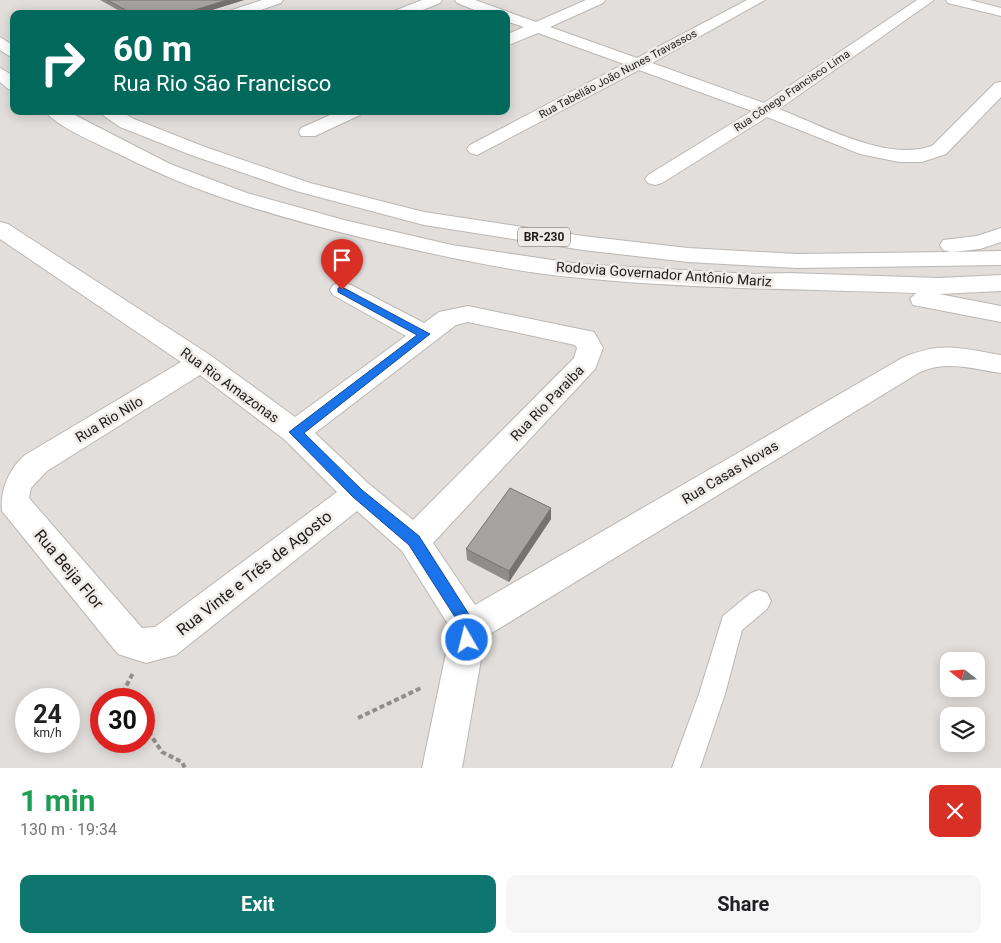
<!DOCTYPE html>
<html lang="en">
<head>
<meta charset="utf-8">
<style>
  body { margin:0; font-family:Roboto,sans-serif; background:#f6f6f6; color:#202124; height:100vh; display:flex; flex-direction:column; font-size:19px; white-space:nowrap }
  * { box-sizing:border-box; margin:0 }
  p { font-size:16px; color:#757577 }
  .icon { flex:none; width:28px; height:28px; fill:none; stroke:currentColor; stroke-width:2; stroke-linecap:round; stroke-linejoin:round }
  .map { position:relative; height:768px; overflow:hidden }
  .side { display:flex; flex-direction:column; background:#fff; flex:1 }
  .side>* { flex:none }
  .guide { position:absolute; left:10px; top:10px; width:500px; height:105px; border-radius:10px; box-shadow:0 2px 12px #0003; background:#00695c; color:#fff; overflow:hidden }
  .needle { width:32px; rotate:287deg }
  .tools { position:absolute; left:940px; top:652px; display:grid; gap:10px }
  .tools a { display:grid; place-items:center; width:45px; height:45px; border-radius:10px; background:#fff; box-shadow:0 2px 12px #0003; font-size:25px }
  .speed { position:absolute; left:15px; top:688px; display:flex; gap:10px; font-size:25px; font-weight:700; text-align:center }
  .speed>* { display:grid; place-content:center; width:65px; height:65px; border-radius:50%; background:#fff; box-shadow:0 2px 12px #0003; line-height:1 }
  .speed small { font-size:12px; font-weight:400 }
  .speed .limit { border:8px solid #d22; background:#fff; color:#111 }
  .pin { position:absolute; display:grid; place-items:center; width:42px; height:42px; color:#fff; margin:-51px -21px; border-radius:50% 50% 50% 0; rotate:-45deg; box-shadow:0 0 5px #0007 }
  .pin .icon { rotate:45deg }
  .me { position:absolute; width:55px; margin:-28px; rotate:352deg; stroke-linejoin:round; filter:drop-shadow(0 0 4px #0008) }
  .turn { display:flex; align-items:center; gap:18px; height:105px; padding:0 20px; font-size:22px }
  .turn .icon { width:65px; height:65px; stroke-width:2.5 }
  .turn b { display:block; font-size:35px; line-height:42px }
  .round { display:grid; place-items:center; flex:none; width:52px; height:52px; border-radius:10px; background:#f6f6f6 }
  .head { display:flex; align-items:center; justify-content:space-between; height:85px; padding:0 20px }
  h1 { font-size:30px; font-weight:700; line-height:38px; color:#1e9e55 }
  .cta { display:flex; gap:10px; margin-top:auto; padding:10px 20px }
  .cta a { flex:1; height:58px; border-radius:10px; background:#0f766e; color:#fff; font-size:20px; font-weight:700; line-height:58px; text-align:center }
  .cta a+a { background:#f6f6f6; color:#202124 }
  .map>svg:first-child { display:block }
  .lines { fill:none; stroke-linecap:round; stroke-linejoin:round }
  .service-casing { stroke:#bab7b4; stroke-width:2 }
  .minor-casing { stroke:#bab7b4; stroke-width:2 }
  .trunk-casing { stroke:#bab7b4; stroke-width:2 }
  .path { stroke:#908d8b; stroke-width:4; stroke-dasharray:5 3; stroke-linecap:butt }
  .service { fill:#fff; fill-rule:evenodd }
  .minor { fill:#fff; fill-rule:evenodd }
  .trunk { fill:#fff; fill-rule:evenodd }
  .wall { fill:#908c8a }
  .shaded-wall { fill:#757271 }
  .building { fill:#a7a3a1; stroke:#757271 }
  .route { fill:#1a73e8; stroke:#114b97 }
  .labels { text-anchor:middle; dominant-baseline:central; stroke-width:5; stroke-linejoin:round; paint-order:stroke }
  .far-street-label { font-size:11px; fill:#1d1c1b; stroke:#efebe9 }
  .shield { fill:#efebe9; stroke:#5c5a59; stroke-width:1 }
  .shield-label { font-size:12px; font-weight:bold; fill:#1d1c1b }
  .street-label { font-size:14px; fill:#1d1c1b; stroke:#efebe9 }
  .near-street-label { font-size:16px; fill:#1d1c1b; stroke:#efebe9 }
</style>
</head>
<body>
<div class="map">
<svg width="1001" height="768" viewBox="0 0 1001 768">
  <rect width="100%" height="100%" fill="#e2dedb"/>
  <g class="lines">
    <!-- service casing -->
    <g class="service-casing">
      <path id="service" d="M759,590L767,593L771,601L767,609L742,630L725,694L700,768H672L699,694L723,616L751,593Z"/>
    </g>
    <!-- minor casing -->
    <g class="minor-casing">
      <path id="minor" d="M262,0H283L281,3L249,14H227L229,11Z
        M422,0H442L440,3L413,14H392L394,11Z
        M455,0H475L536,22L586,0H605L603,3L550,27L637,58L747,0H765L652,63L764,103L917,0H934L779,109C823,126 886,162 932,146L995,83L1001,82V97L946,154L922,162H899L860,154L767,117L662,183L655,185L648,183L645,179L648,175L752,111L639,70L477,155L470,153L467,149L470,145L624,64L538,33L506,46V35L524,27L506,21V14H485L457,3Z
        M946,0H970L1001,8V16L948,3Z
        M339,111H363L360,115L315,136H301L299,132L301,128Z
        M0,222L8,224L210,355L295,417L406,336L333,295L330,290L333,285L342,282L351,285L424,323L439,312L468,306L594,332L603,348L595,369L433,543L475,605L902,358C941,341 960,348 1001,355V373C973,369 947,360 920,372L485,637L462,768H422L451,629L402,551L357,511L176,655L146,663L118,654L2,511C0,489 10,468 25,455L181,362L0,239ZM468,322L575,345L577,348L574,358L413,520L369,484L315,433L456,325ZM200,375L285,440L337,492L155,627L142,628L29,498L31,488L47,471Z"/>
    </g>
    <!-- trunk casing -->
    <g class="trunk-casing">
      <path id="trunk" d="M0,37L14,46V59L0,50Z
        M0,68L14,76V90L8,89L0,82Z
        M45,111H67L170,164L247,193L344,220L452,245L579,264L752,274L789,273L939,278L1001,275V291L939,294L1001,306V322L913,305L910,299L916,293C804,289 692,289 581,278C513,272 446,257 380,242C292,221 204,197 123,156C105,147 56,127 45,111Z
        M97,111H120L134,119L205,147L310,183L424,212L583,236L688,248L797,254L951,252L943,250L940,245L943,240L977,236L1001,228V242L980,249L952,252L1001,251V265L797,268L688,262L583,250L424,225L296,191L191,155L120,127Z"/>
    </g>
    <!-- path -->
    <path class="path" d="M126,699L122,694L133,673
      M358,718L423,687
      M144,725L162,752L182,762L185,768"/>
    <!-- service -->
    <use href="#service" class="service"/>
    <!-- minor -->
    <use href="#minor" class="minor"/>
    <!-- trunk -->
    <use href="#trunk" class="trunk"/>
  </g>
  <!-- wall -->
  <path class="wall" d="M100,0H244L199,14H125Z
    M551,508V519L509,582L467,560L466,549Z"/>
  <!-- shaded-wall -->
  <path class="shaded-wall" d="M227,0H244L199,14H182Z
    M551,508V519L509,582V571Z"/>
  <!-- building -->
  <path class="building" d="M107,0H227L182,14H133Z
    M510,488L551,508L509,571L466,549Z"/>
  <!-- route -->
  <path class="route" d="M342,287L430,334L304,433L362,490L419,536L477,627L472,645L467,648L461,645L459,640L462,628L409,545L353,497L289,432L417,335L338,292V288Z"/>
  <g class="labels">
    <!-- far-street labels -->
    <g class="far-street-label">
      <text transform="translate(618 74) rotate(-28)">Rua Tabelião João Nunes Travassos</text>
      <text transform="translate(792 91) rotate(-34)">Rua Cônego Francisco Lima</text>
    </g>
    <!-- shield labels -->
    <rect class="shield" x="518" y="227.5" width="52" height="19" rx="4"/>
    <g class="shield-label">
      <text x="544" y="237">BR-230</text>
    </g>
    <!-- street labels -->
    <g class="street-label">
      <text transform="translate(664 274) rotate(4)">Rodovia Governador Antônio Mariz</text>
      <text transform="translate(230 385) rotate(36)">Rua Rio Amazonas</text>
      <text transform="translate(547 403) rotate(-46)">Rua Rio Paraiba</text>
      <text transform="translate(109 419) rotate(-31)">Rua Rio Nilo</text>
      <text transform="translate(730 472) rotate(-31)">Rua Casas Novas</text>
    </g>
    <!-- near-street labels -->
    <g class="near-street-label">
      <text transform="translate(69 569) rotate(50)">Rua Beija Flor</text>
      <text transform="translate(254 573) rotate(-38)">Rua Vinte e Três de Agosto</text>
    </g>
  </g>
</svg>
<div class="tools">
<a><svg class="needle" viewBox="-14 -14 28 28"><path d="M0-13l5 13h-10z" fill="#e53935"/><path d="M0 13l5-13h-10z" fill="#757577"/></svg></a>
<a><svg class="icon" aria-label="layers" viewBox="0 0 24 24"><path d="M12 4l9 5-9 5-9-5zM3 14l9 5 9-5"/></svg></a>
</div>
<div class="speed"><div>24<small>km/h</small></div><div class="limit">30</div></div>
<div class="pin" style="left:342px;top:290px;background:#d93025"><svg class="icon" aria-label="arrive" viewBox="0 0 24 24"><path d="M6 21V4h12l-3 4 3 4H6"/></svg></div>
<svg class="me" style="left:467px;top:640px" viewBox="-20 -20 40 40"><circle r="17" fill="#1a73e8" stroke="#fff" stroke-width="3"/><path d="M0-11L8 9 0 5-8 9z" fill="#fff"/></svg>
<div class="guide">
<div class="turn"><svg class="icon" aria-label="right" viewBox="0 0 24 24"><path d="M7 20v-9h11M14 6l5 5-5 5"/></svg><div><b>60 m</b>Rua Rio São Francisco</div></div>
</div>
</div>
<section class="side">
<div class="head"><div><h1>1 min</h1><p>130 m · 19:34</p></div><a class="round" style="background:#d93025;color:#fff"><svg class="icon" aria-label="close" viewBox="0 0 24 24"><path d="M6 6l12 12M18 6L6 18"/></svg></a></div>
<div class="cta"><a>Exit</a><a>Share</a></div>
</section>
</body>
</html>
